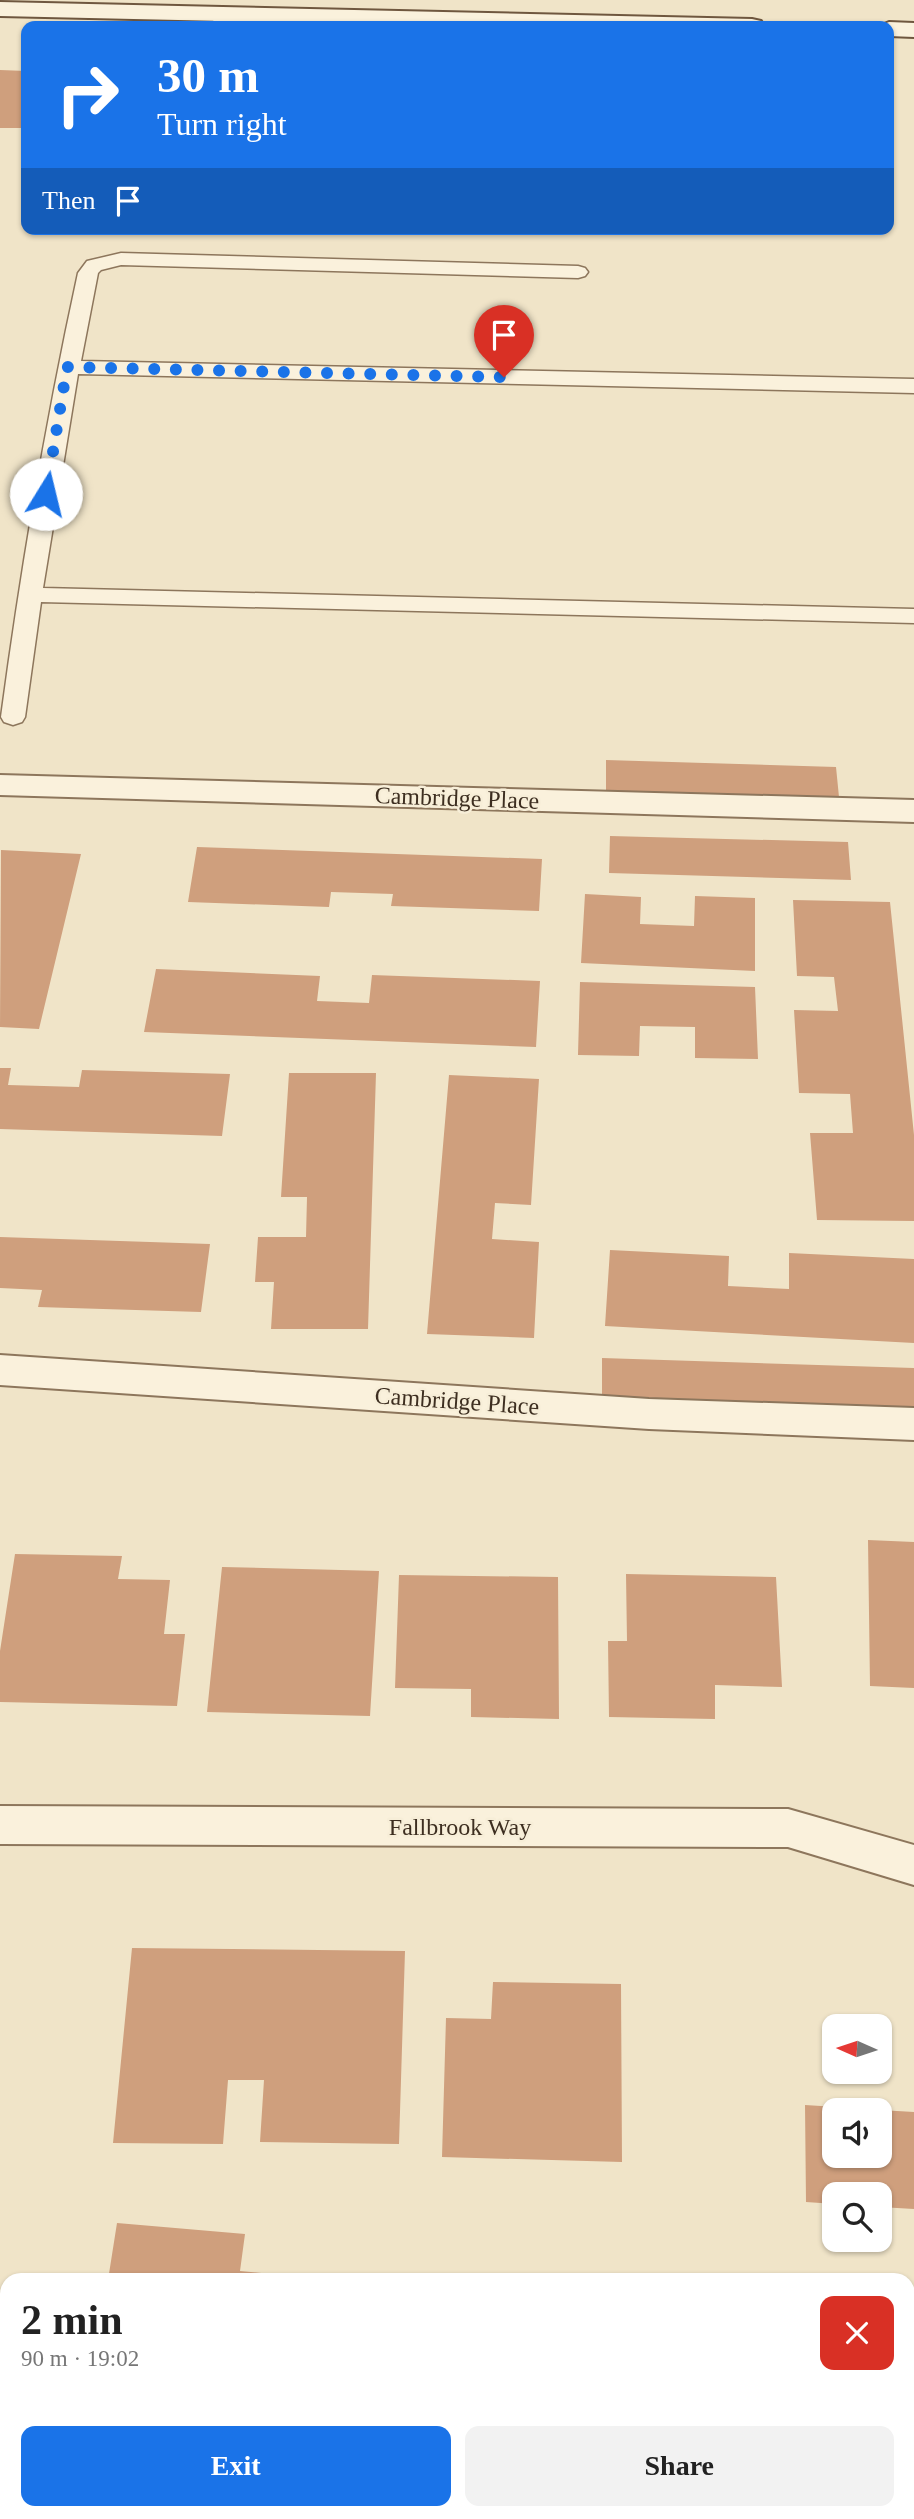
<!DOCTYPE html>
<html lang="en">
<head>
<meta charset="utf-8">
<style>
  body { margin:0; font-family:Georgia,serif; background:#f2f2f2; color:#222; height:100vh; display:flex; flex-direction:column; font-size:26px; white-space:nowrap }
  * { box-sizing:border-box; margin:0 }
  p { font-size:23px; color:#767676 }
  .icon { flex:none; width:38px; height:38px; fill:none; stroke:currentColor; stroke-width:2; stroke-linecap:round; stroke-linejoin:round }
  .map { position:relative; flex:1; overflow:hidden }
  .drawer { position:absolute; left:0px; top:2273px; width:915px; height:247px; display:flex; flex-direction:column; background:#fff; border-radius:21px 21px 0 0; box-shadow:0 2px 5px #0004 }
  .drawer>* { flex:none }
  .guide { position:absolute; left:21px; top:21px; width:873px; height:214px; border-radius:14px; box-shadow:0 2px 5px #0004; background:#1a73e8; color:#fff; overflow:hidden }
  .needle { width:46px; rotate:273deg }
  .controls { position:absolute; left:822px; top:2014px; display:grid; gap:14px }
  .controls a { display:grid; place-items:center; width:70px; height:70px; border-radius:14px; background:#fff; box-shadow:0 2px 5px #0004; font-size:35px }
  .pin { position:absolute; display:grid; place-items:center; width:60px; height:60px; color:#fff; margin:-72px -30px; border-radius:50% 50% 50% 0; rotate:-45deg; box-shadow:0 0 7px #0007 }
  .pin .icon { rotate:45deg }
  .me { position:absolute; width:77px; margin:-38px; rotate:9deg; stroke-linejoin:round; filter:drop-shadow(0 0 5px #0008) }
  .turn { display:flex; align-items:center; gap:24px; height:147px; padding:0 21px; font-size:32px }
  .turn .icon { width:91px; height:91px; stroke-width:2.5 }
  .turn b { display:block; font-size:49px; line-height:60px }
  .then { display:flex; align-items:center; height:66px; padding:0 21px; background:#0003; gap:14px; font-size:26px }
  .round { display:grid; place-items:center; flex:none; width:74px; height:74px; border-radius:14px; background:#f2f2f2 }
  .overview { display:flex; align-items:center; justify-content:space-between; height:119px; padding:0 21px }
  h1 { font-size:42px; font-weight:600; line-height:52px }
  .cta { display:flex; gap:14px; margin-top:auto; padding:14px 21px }
  .cta a { flex:1; height:80px; border-radius:14px; background:#1a73e8; color:#fff; font-size:28px; font-weight:600; line-height:80px; text-align:center }
  .cta a+a { background:#f2f2f2; color:#222 }
  .map>svg:first-child { display:block }
  .building { fill:#cf9f7d }
  .lines { fill:none; stroke-linecap:round; stroke-linejoin:round }
  .service-casing { stroke:#8d765c; stroke-width:3 }
  .minor-casing { stroke:#8d765c; stroke-width:4 }
  .secondary-casing { stroke:#6f573f; stroke-width:4 }
  .service { fill:#faf1dc; fill-rule:evenodd }
  .minor { fill:#faf1dc; fill-rule:evenodd }
  .secondary { fill:#faf1dc; fill-rule:evenodd }
  .route { stroke:#1a73e8; stroke-width:12; stroke-dasharray:0 21.6 }
  .labels { text-anchor:middle; dominant-baseline:central; stroke-width:5; stroke-linejoin:round; paint-order:stroke }
  .street-label { font-size:24px; fill:#3d2e20; stroke:#f7eed8 }
</style>
</head>
<body>
<div class="map">
<svg width="914" height="2519" viewBox="0 0 914 2519">
  <rect width="100%" height="100%" fill="#f0e4c8"/>
  <!-- building -->
  <path class="building" d="M0,70L26,71V128H0Z
    M606,760L836,767L839,797L606,792Z
    M610,836L848,842L851,880L609,873Z
    M197,847L542,859L539,911L391,906L393,894L331,892L329,907L188,902Z
    M1,850L81,854L39,1029L0,1027Z
    M585,894L641,897L640,924L694,926L695,896L755,898V971L581,963Z
    M793,900L890,902L914,1135V1221L817,1220L810,1133H853L850,1094L799,1093L794,1010L838,1011L834,977L797,976Z
    M156,969L320,976L317,1001L369,1003L372,975L540,981L536,1047L144,1032Z
    M580,982L755,987L758,1059L695,1058V1027L640,1026L639,1056L578,1055Z
    M0,1068H11L8,1085L79,1087L82,1070L230,1074L222,1136L0,1129Z
    M289,1073H376L368,1329H271L274,1282H255L258,1237H306L307,1197H281Z
    M449,1075L539,1079L531,1205L495,1203L492,1239L539,1242L534,1338L427,1334Z
    M0,1237L210,1244L201,1312L38,1307L42,1290L0,1288Z
    M610,1250L729,1256L728,1286L789,1289V1253L914,1259V1343L605,1326Z
    M602,1358L914,1368V1419L602,1408Z
    M868,1540L914,1542V1688L870,1686Z
    M15,1554L122,1556L118,1579L170,1580L164,1634H185L177,1706L0,1702V1651Z
    M222,1567L379,1571L370,1716L207,1712Z
    M626,1574L776,1577L782,1687L715,1685V1719L609,1717L608,1641H627Z
    M399,1575L558,1577L559,1719L471,1717V1689L395,1688Z
    M132,1948L405,1951L399,2144L260,2142L264,2080H228L223,2144L113,2143Z
    M493,1982L621,1984L622,2162L442,2157L446,2018L491,2019Z
    M805,2105L853,2108L835,2110V2156H880V2110L914,2112V2209L880,2207V2194H835V2204L806,2202Z
    M117,2223L245,2234L240,2271L281,2275L280,2280H108Z
    M558,2277L639,2278V2280H558Z
    M908,2306H914V2518L849,2515V2513H908Z
    M655,2513H777V2519H655Z"/>
  <g class="lines">
    <!-- service casing -->
    <g class="service-casing">
      <path id="service" d="M224,8L233,14L230,26H212L215,14Z
        M121,253L578,266L585,268L588,272L585,276L578,278L121,265L101,270L98,273L81,361L914,379V393L78,374L43,588L914,609V623L41,602L25,717L22,722L13,725L4,722L1,717C21,568 46,420 78,273L87,261Z"/>
    </g>
    <!-- minor casing -->
    <g class="minor-casing">
      <path id="minor" d="M0,775L914,800V822L0,795Z
        M0,1355L649,1399L914,1408V1440L649,1429L0,1385Z
        M0,1806L788,1809L914,1845V1885L788,1847L0,1844Z"/>
    </g>
    <!-- secondary casing -->
    <g class="secondary-casing">
      <path id="secondary" d="M0,2L752,19L761,21L764,26H445L0,16Z
        M889,22L914,23V37L889,36V26H879Z"/>
    </g>
    <!-- service -->
    <use href="#service" class="service"/>
    <!-- minor -->
    <use href="#minor" class="minor"/>
    <!-- secondary -->
    <use href="#secondary" class="secondary"/>
  </g>
  <g class="lines">
    <!-- route -->
    <path class="route" d="M46,494L67,367L504,377"/>
  </g>
  <g class="labels">
    <!-- street labels -->
    <g class="street-label">
      <text transform="translate(457 798) rotate(2)">Cambridge Place</text>
      <text transform="translate(457 1401) rotate(4)">Cambridge Place</text>
      <text x="460" y="1827">Fallbrook Way</text>
    </g>
  </g>
</svg>
<div class="controls">
<a><svg class="needle" viewBox="-14 -14 28 28"><path d="M0-13l5 13h-10z" fill="#e53935"/><path d="M0 13l5-13h-10z" fill="#767676"/></svg></a>
<a><svg class="icon" aria-label="sound" viewBox="0 0 24 24"><path d="M4 9h4l5-4v14l-5-4H4zM17 9q2 3 0 6"/></svg></a>
<a><svg class="icon" aria-label="search" viewBox="0 0 24 24"><circle cx="10" cy="10" r="6"/><path d="M15 15l6 6"/></svg></a>
</div>
<div class="pin" style="left:504px;top:377px;background:#d93025"><svg class="icon" aria-label="arrive" viewBox="0 0 24 24"><path d="M6 21V4h12l-3 4 3 4H6"/></svg></div>
<svg class="me" style="left:46px;top:494px" viewBox="-20 -20 40 40"><circle r="19" fill="#fff"/><path d="M0-13L10 11 0 6-10 11z" fill="#1a73e8"/></svg>
<div class="guide">
<div class="turn"><svg class="icon" aria-label="right" viewBox="0 0 24 24"><path d="M7 20v-9h11M14 6l5 5-5 5"/></svg><div><b>30 m</b>Turn right</div></div>
<div class="then">Then<svg class="icon" aria-label="arrive" viewBox="0 0 24 24"><path d="M6 21V4h12l-3 4 3 4H6"/></svg></div>
</div>
<section class="drawer">
<div class="overview"><div><h1>2 min</h1><p>90 m · 19:02</p></div><a class="round" style="background:#d93025;color:#fff"><svg class="icon" aria-label="close" viewBox="0 0 24 24"><path d="M6 6l12 12M18 6L6 18"/></svg></a></div>
<div class="cta"><a>Exit</a><a>Share</a></div>
</section>
</div>
</body>
</html>
